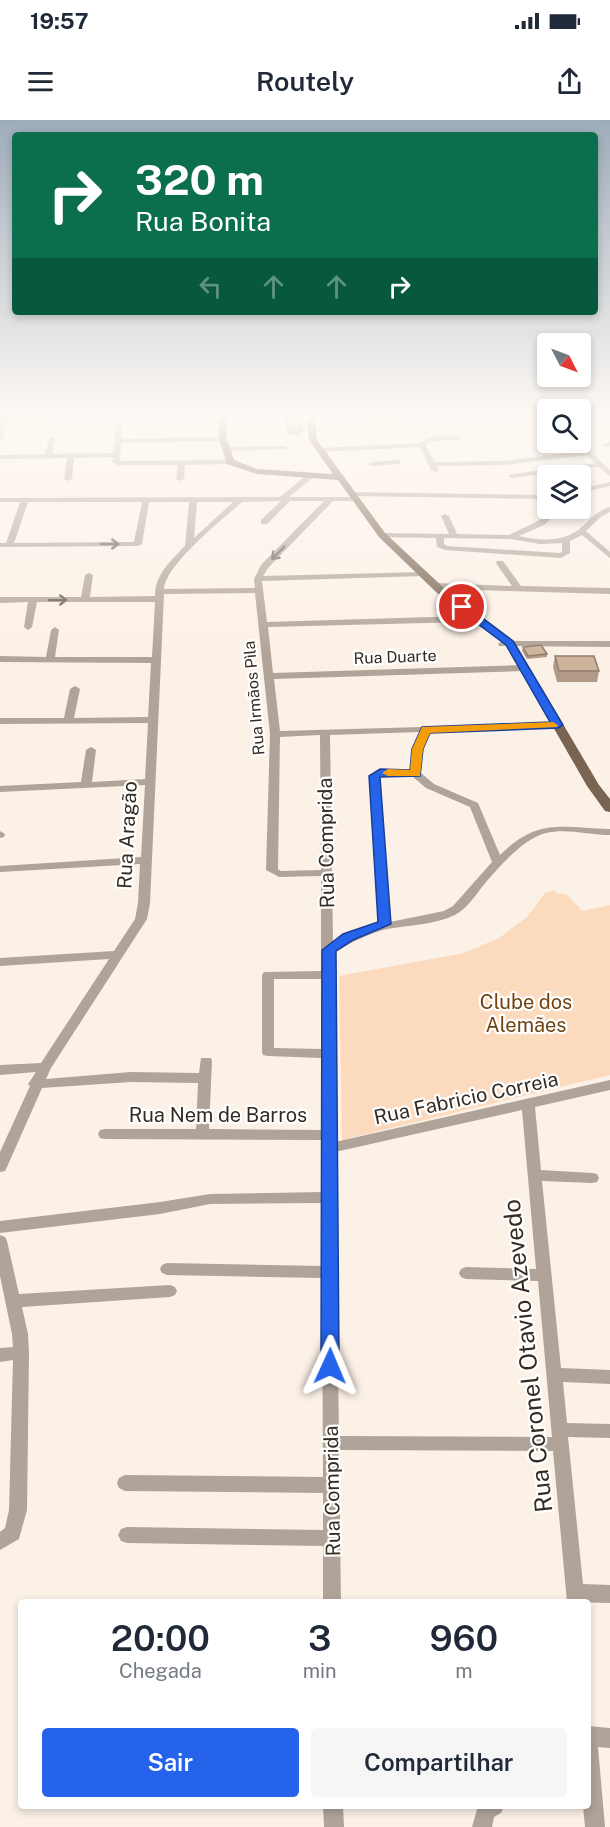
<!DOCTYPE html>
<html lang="pt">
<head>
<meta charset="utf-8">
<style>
  body { margin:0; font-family:"Public Sans",sans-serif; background:#f6f6f7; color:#1f2937; height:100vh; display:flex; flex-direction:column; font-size:22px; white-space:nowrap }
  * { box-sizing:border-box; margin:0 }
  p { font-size:20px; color:#747a83 }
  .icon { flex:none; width:33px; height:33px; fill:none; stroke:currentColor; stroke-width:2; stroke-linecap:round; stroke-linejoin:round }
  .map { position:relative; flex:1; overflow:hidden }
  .drawer { position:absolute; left:18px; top:1479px; width:573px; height:210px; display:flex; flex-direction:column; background:#fff; border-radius:6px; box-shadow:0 3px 9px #0003 }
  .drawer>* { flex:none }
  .banner { position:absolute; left:12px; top:12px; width:586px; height:183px; border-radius:6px; box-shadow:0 3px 9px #0003; background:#0b6e4f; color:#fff; overflow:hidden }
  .needle { width:39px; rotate:132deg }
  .tools { position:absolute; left:537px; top:213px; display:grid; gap:12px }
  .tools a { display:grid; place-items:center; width:54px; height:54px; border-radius:6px; background:#fff; box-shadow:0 3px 9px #0003; font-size:30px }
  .pin { position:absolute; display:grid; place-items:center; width:51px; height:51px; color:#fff; margin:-26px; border:3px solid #fff; border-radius:50%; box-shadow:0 2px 6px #0007 }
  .me { position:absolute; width:66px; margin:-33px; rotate:1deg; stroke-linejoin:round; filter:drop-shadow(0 0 4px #0008) }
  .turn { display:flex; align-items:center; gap:21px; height:126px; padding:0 24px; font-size:27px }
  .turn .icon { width:78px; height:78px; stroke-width:2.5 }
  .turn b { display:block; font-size:42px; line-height:51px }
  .lanes { display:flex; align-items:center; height:57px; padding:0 24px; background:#0003; justify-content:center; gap:30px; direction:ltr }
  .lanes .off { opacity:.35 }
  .eta { display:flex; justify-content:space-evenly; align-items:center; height:102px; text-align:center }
  .eta b { font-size:36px; font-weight:600; line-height:42px }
  .cta { display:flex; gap:12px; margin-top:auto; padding:12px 24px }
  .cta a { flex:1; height:69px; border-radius:6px; background:#2563eb; color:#fff; font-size:24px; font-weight:600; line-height:69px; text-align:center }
  .cta a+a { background:#f6f6f7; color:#1f2937 }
  .status { display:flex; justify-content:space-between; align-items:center; height:42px; padding:0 30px; background:#fff; direction:ltr }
  .status svg { height:16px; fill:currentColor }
  header { display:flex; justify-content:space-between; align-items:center; height:78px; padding:0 24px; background:#fff; font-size:27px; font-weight:600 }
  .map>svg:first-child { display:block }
  .green { fill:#fbdabe }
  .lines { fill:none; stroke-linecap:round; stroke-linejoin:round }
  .minor { fill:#b0a49a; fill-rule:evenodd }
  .major { fill:#786451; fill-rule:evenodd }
  .wall { fill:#b19a86 }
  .building { fill:#ceb39c; stroke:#907d6d; stroke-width:1.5 }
  .oneway { stroke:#665b51 }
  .route { fill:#2563eb; stroke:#184099; stroke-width:1.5 }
  .slow { fill:#f59e0b }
  .labels { text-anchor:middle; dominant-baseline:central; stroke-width:4.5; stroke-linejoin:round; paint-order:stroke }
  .far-street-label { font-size:16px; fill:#352b21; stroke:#fff }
  .street-label { font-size:20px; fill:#352b21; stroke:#fff }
  .park-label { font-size:20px; fill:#70420e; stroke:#fff }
  .near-street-label { font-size:24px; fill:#352b21; stroke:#fff }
</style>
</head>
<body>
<div class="status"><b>19:57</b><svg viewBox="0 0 49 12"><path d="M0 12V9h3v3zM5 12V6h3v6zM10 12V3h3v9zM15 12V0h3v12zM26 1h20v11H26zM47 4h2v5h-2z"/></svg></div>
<header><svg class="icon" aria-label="menu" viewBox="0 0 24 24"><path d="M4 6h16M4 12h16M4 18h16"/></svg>Routely<svg class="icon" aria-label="share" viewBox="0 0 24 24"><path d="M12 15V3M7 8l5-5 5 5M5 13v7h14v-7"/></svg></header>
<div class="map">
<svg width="610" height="1707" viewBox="0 0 610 1707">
  <rect width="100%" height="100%" fill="#fcf1e7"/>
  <!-- green -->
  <path class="green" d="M554,770L558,774H566L582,791L610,785V955L342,1020L339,856L464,833L499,818L528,796L544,774Z"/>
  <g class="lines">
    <!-- minor -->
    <path class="minor" d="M0,297L6,298L3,320L0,322Z
      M117,297H123L122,319L223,317L226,319L223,321L121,323L120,341L230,340L234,342L230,344L185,345L184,359L180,361L176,359L178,345H118L112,342L113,337L74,338L72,359L68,361L64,359L67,338L0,339V335L45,334L49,319L52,317L55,319L52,334L113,333Z
      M440,315L456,316L463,319C453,323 441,317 427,324L426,325L434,342L503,341L583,331L575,322H580V321L610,350V356L599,347L512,358L508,356L512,354L595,343L587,335L503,345L437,346L439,350L435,352L431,350L420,327L320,332L316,330L320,328L420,323L426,319Z
      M610,321V326L604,327V325Z
      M284,326L288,328L286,329L226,331L222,329L226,327Z
      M397,340H400V344L372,346L368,344L372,342Z
      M308,354L315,356L289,377H356L360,379L356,381H333L268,448L263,456L423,452L427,454L423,456L262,461L267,502L465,496L475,494L479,497L465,502L268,507L273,553L522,545L527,548L522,551L274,559L280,611L561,603V607L558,608L430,612L423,629L421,653L434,664L478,683L500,735C539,697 561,708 610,709V715C590,715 566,708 546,713C523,719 501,745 486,762C477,773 468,788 455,795C435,805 409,805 387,809C367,814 350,823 333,833L335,1022L610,960V970L535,987L541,1050L592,1053L597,1054L599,1058L597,1062L592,1063L542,1061L561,1248L610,1250V1264L563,1262L567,1303L610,1304V1318L568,1317L583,1464L610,1465V1483L567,1482L553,1331L339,1330L341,1482H323V1426L127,1423L121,1421L118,1415L121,1409L127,1407L323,1410V1373L125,1371L119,1368L117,1363L119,1358L125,1355L323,1357L322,1158L167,1155L162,1153L160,1149L162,1145L167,1143L322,1146V1083L210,1084L160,1094L0,1113V1101L160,1082L210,1074L322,1072L321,1020L105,1019L100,1018L98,1014L100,1010L105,1009H196L198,963L131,962L42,968L7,1047L5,1051L0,1052V1032L30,966L28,964L36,952L0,955V945L41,943L109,839L0,846V838L114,831L135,799L138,783L140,744L0,752V746L141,737L145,665L0,672V666L81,662L86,630L91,627L96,630L92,662L145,659L148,603L0,604V598H64L70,569L75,566L80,569L74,598L148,597L151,543L0,542V536L46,537L51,510L55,507L59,510L55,537H152L155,482H37L32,507L28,510L24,507L28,482L0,483V477H81L85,455L89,453L93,455L90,477L155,476C155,455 170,441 185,426L189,382H149L142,424L138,426L0,427V423H6L20,382H0V378L280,377ZM281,381L261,400V404H267L290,381H324L261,445L254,459L255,468L164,469C165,445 223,399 242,382ZM28,382H142L134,422L14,423ZM197,382H233L194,418ZM255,473L270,614L266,750L279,757L321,756V851L264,852L262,855V932L263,935L268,936L321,938V1010L209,1009L212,941L211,938H201L199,953L131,952L46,959L51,948L147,799L150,783L164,474ZM420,612L413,629L411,651L380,649L369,656L378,804L354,812L333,823L330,615ZM320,615L321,750L281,751L278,749L280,617ZM382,655L413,657L426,668L470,687L492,742L453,786L444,791L390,802L379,657ZM274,859H321V929L274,928ZM522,990L536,1149L466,1147L461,1149L459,1153L461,1157L466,1159L538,1161L552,1317L339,1316L335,1032Z
      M610,362V366L580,373V369Z
      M349,372L548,375V379L352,376L348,374Z
      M610,387V392L602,396L586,411L610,432V438L582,415L570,421V433L561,438L445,430L437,427L436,418L382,417L378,415L382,413L449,414L441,396L445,394L449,396L457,414L509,415L538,401L554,388H562L544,405L519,416C542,421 564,423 583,406C592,398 598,390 610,387ZM444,418L511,419L540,424L562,423V432L560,433L447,426L444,424Z
      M497,441H503L521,466L610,468V474L437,469L433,466L437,463L512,466L496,443Z
      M502,521H610V527L499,526L498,524Z
      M0,711L5,714L4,717L0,718Z
      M0,1115L5,1117L7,1121L19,1174L170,1165L175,1167L177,1171L175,1175L170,1177L22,1187L28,1214L29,1233L27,1390L19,1419L0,1430V1412L5,1408L9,1390L13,1240L0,1242V1228L13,1227L12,1214L0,1156Z
      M588,1606L610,1608V1628L598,1627L605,1707H585L583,1686H588Z
      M323,1686H343L344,1707H324Z
      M478,1686H504L501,1693L494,1697L492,1707H472Z"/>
    <!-- major -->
    <path class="major" d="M0,297H62L58,300L0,301Z
      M218,297H226L227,319L234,340L257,349L333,354L309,320L307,297H315L317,320L385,413L444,468L514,521L599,665L610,679V692L605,691L587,666L506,525L436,472L379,417L338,360L257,354L227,344L219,319Z
      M365,297H396C389,301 372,301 365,297Z"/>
  </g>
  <!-- wall -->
  <path class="wall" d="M285,297H301L302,315H288Z
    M523,527L547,534V537L527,539L522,531Z
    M555,536L599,551L597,562H557L553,547Z"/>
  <!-- building -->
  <path class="building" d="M285,297H301L302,311L288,312Z
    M541,525L547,534L528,536L523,527Z
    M555,536H594L599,551H559Z"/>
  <!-- one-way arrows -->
  <defs><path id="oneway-shaft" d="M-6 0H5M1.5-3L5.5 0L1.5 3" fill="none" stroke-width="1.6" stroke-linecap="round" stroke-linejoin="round" transform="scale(1.5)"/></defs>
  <g class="oneway">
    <use href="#oneway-shaft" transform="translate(110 424)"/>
    <use href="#oneway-shaft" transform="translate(278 433) rotate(135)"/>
    <use href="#oneway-shaft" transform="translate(58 480) rotate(-1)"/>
  </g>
  <!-- sky -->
  <linearGradient id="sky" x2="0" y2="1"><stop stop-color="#9eacba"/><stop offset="0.55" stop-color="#fef9f4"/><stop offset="1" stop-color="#fef9f4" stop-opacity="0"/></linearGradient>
  <rect width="610" height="536" fill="url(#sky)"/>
  <!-- route -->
  <path class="route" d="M458,485H465L513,521L563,605L558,608L430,613L423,629L420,656L380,657L391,804L353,820L336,831L339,1246L336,1251L330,1253L324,1251L321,1246L322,830L343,814L378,802L369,656L380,649L410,650L412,629L422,607L550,602L506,525L458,489Z"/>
  <!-- slow -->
  <path class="slow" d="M553,602L558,605L557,607L430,613L423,629L420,656H388L382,653L388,649L410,650L412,629L422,607Z"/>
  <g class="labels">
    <!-- far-street labels -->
    <g class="far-street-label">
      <text transform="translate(395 537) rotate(-2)">Rua Duarte</text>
      <text transform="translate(254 578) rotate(-95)">Rua Irmãos Pìla</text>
    </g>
    <!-- street labels -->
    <g class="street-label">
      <text transform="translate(127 715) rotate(-87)">Rua Aragão</text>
      <text transform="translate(326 723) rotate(-91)">Rua Comprida</text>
      <text transform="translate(466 978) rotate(-12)">Rua Fabricio Correia</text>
      <text x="218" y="995">Rua Nem de Barros</text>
      <text transform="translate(332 1371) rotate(-91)">Rua Comprida</text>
    </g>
    <!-- park labels -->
    <g class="park-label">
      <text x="526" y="882">Clube dos<tspan x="526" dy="23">Alemães</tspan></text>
    </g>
    <!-- near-street labels -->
    <g class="near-street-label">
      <text transform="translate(527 1236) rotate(-96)">Rua Coronel Otavio Azevedo</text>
    </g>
  </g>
</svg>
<div class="tools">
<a><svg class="needle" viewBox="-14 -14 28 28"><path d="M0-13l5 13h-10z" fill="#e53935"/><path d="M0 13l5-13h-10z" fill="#747a83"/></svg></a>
<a><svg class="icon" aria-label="search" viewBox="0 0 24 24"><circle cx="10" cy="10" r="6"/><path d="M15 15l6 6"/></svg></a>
<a><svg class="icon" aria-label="layers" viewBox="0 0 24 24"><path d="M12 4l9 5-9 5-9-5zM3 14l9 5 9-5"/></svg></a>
</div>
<div class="pin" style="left:462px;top:487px;background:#d93025"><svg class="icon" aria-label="arrive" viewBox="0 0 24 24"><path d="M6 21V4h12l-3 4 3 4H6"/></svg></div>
<svg class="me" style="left:330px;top:1246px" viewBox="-20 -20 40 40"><path d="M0-17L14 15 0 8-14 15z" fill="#2563eb" stroke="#fff" stroke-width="4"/></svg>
<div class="banner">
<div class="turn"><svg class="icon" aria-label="right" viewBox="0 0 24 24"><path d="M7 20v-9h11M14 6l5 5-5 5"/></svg><div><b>320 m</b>Rua Bonita</div></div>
<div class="lanes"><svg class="icon off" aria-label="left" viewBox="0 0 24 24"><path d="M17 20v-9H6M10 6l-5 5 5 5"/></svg><svg class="icon off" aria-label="ahead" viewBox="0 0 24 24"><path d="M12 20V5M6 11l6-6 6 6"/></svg><svg class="icon off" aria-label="ahead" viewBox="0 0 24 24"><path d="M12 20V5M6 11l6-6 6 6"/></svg><svg class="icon" aria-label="right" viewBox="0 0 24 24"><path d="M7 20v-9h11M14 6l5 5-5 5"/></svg></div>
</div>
<section class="drawer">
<div class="eta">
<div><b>20:00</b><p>Chegada</p></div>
<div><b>3</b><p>min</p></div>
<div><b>960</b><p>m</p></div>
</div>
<div class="cta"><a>Sair</a><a>Compartilhar</a></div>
</section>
</div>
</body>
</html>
